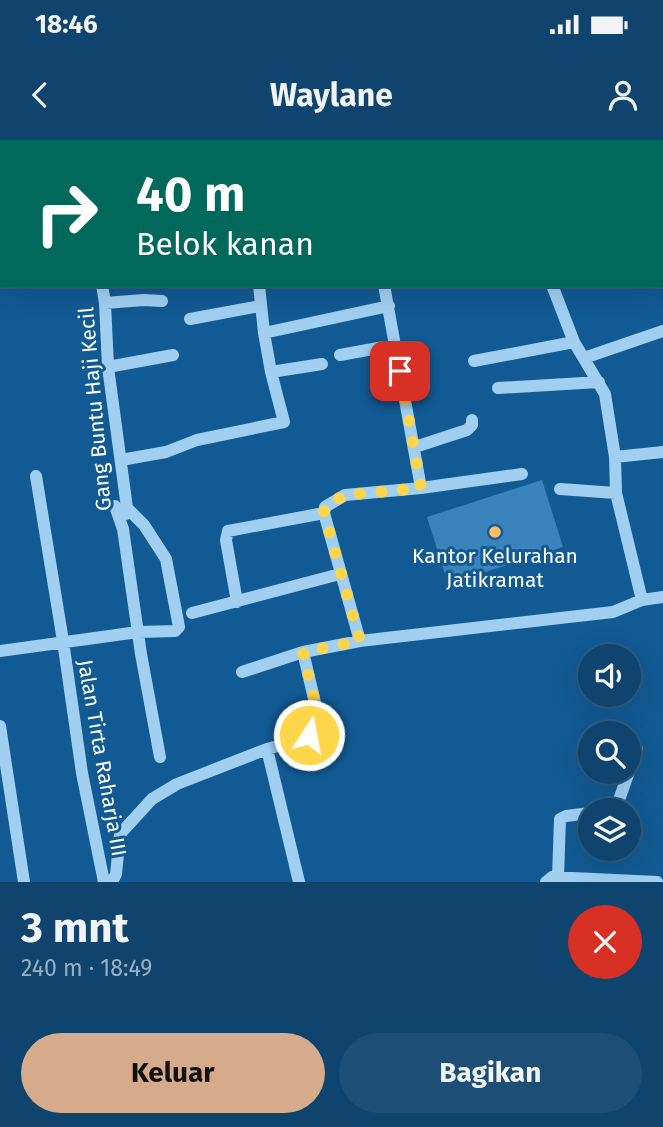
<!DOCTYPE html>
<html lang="id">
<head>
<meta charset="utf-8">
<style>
  body { margin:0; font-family:"Fira Sans",sans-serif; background:#1c4e76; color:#f1f3f6; height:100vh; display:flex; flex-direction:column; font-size:26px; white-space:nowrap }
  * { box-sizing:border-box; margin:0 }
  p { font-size:23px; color:#9bb0c2 }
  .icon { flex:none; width:38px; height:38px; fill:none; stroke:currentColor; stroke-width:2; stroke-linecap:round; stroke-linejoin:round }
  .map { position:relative; height:742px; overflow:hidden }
  .drawer { display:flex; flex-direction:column; background:#0e446e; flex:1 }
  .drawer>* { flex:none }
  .hud { position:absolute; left:0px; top:0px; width:663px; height:147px; box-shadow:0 7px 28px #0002,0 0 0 2px #2e5c81; background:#00695c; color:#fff; overflow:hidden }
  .fabs { position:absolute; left:578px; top:504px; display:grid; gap:14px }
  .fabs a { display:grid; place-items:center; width:63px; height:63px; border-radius:50%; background:#0e446e; box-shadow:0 7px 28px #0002,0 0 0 2px #2e5c81; font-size:35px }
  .pin { position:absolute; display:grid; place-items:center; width:60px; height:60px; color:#fff; margin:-30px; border-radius:14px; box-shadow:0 4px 10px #0006 }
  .me { position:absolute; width:77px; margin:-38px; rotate:11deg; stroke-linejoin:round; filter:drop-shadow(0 0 5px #0008) }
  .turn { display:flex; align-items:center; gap:24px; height:147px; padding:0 21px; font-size:32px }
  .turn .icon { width:91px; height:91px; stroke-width:2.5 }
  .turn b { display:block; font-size:49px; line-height:60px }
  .round { display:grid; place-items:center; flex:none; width:74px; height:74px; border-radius:37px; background:#1c4e76 }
  .headline { display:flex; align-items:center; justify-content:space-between; height:119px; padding:0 21px }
  h1 { font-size:42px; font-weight:700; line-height:52px }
  .button { display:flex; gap:14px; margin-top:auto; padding:14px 21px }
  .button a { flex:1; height:80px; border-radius:42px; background:#d6ab8b; color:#111; font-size:28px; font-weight:700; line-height:80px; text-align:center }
  .button a+a { background:#1c4e76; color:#f1f3f6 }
  .status { display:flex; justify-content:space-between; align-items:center; height:49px; padding:0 35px; background:#0e446e; direction:ltr }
  .status svg { height:19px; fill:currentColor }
  header { display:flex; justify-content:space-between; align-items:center; height:91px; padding:0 21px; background:#0e446e; font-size:32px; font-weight:700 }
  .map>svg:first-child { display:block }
  .building { fill:#3b84bb }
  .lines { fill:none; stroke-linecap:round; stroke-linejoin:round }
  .minor { stroke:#a0cff2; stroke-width:12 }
  .route { stroke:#ffd54a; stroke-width:12; stroke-dasharray:0 21.6 }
  .poi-dot { fill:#ffbe61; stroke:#125a93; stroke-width:2.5 }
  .labels { text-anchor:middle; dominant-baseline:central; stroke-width:6; stroke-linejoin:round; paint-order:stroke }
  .street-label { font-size:21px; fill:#fff; stroke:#125a93 }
  .poi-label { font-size:21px; fill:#fff; stroke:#125a93 }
</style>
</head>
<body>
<div class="status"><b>18:46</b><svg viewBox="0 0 49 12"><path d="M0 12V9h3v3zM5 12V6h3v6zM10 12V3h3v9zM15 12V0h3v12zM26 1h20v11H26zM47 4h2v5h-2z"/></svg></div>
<header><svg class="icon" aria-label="back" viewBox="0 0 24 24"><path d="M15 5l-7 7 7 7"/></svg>Waylane<svg class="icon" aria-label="person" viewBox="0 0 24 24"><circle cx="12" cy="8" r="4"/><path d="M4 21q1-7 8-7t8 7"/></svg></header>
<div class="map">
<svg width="663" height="742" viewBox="0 0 663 742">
  <rect width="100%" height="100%" fill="#125a93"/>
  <!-- building -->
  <path class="building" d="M542,340L563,407L448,444L427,377Z"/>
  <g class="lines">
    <!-- minor -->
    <path class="minor" d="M55,0V2
      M338,0V2
      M530,0V2
      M102,145L105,163L108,227L127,368L126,374
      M552,145L574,202L605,254L615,317L616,353L642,460
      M105,163L144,160L162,161
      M190,179L260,166
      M264,193L389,166
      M340,215L395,205
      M584,218L663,191
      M474,221L574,202
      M108,227L173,215
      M271,232L322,224
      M498,248L599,242
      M415,307L467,290L472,285V280
      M615,317L663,312
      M121,320L166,312L197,300L284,282L271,232L264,193L259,145
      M36,336L63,501L82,633L104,742
      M421,348L522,334
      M560,349L616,353
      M115,366L123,389L141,514L160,617
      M237,462L226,400L228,391L324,373
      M192,473L340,434
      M360,501L324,373L325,367L345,355L421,348L384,145
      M0,511L138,492L175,491L179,487L166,419L144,385L127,368
      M242,532L303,512
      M0,586L24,742
      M267,609L299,742
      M607,670L615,667L619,660L637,609
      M558,737L560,679L566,676L590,673
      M112,742L116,734L120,694L152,659L177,644L267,609L300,600L314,591L318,585L317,571L303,512L360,501L613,472L642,460L663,457
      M546,742L552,737L657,742"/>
  </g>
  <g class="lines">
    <!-- route -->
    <path class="route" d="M309,595L318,585L317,571L303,512L360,501L324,373L325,366L345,355L421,348L400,231"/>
  </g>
  <!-- markers -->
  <circle class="poi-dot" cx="495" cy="392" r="7"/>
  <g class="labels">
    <!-- street labels -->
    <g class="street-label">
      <text transform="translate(95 269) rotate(-95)">Gang Buntu Haji Kecil</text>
      <text transform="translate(102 618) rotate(80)">Jalan Tirta Raharja III</text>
    </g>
    <!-- poi labels -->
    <g class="poi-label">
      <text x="495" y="416">Kantor Kelurahan<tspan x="495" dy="24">Jatikramat</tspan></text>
    </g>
  </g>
</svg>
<div class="fabs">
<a><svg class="icon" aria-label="sound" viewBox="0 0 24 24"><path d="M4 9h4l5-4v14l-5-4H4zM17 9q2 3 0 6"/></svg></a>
<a><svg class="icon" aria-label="search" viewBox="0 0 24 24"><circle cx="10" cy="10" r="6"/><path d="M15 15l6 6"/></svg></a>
<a><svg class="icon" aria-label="layers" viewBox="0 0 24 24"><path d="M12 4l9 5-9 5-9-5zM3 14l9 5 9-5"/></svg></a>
</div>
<div class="pin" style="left:400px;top:231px;background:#d93025"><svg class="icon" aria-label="arrive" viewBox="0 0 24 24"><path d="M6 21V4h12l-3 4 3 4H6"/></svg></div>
<svg class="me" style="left:309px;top:595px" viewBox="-20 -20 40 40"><circle r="17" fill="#ffd54a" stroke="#fff" stroke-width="3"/><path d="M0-11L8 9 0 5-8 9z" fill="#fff"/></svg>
<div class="hud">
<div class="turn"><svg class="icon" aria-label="right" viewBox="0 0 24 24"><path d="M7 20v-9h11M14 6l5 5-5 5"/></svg><div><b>40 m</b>Belok kanan</div></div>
</div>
</div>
<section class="drawer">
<div class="headline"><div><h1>3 mnt</h1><p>240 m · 18:49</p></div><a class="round" style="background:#d93025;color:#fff"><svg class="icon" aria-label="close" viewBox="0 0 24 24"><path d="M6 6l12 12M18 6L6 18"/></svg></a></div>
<div class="button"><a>Keluar</a><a>Bagikan</a></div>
</section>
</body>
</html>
